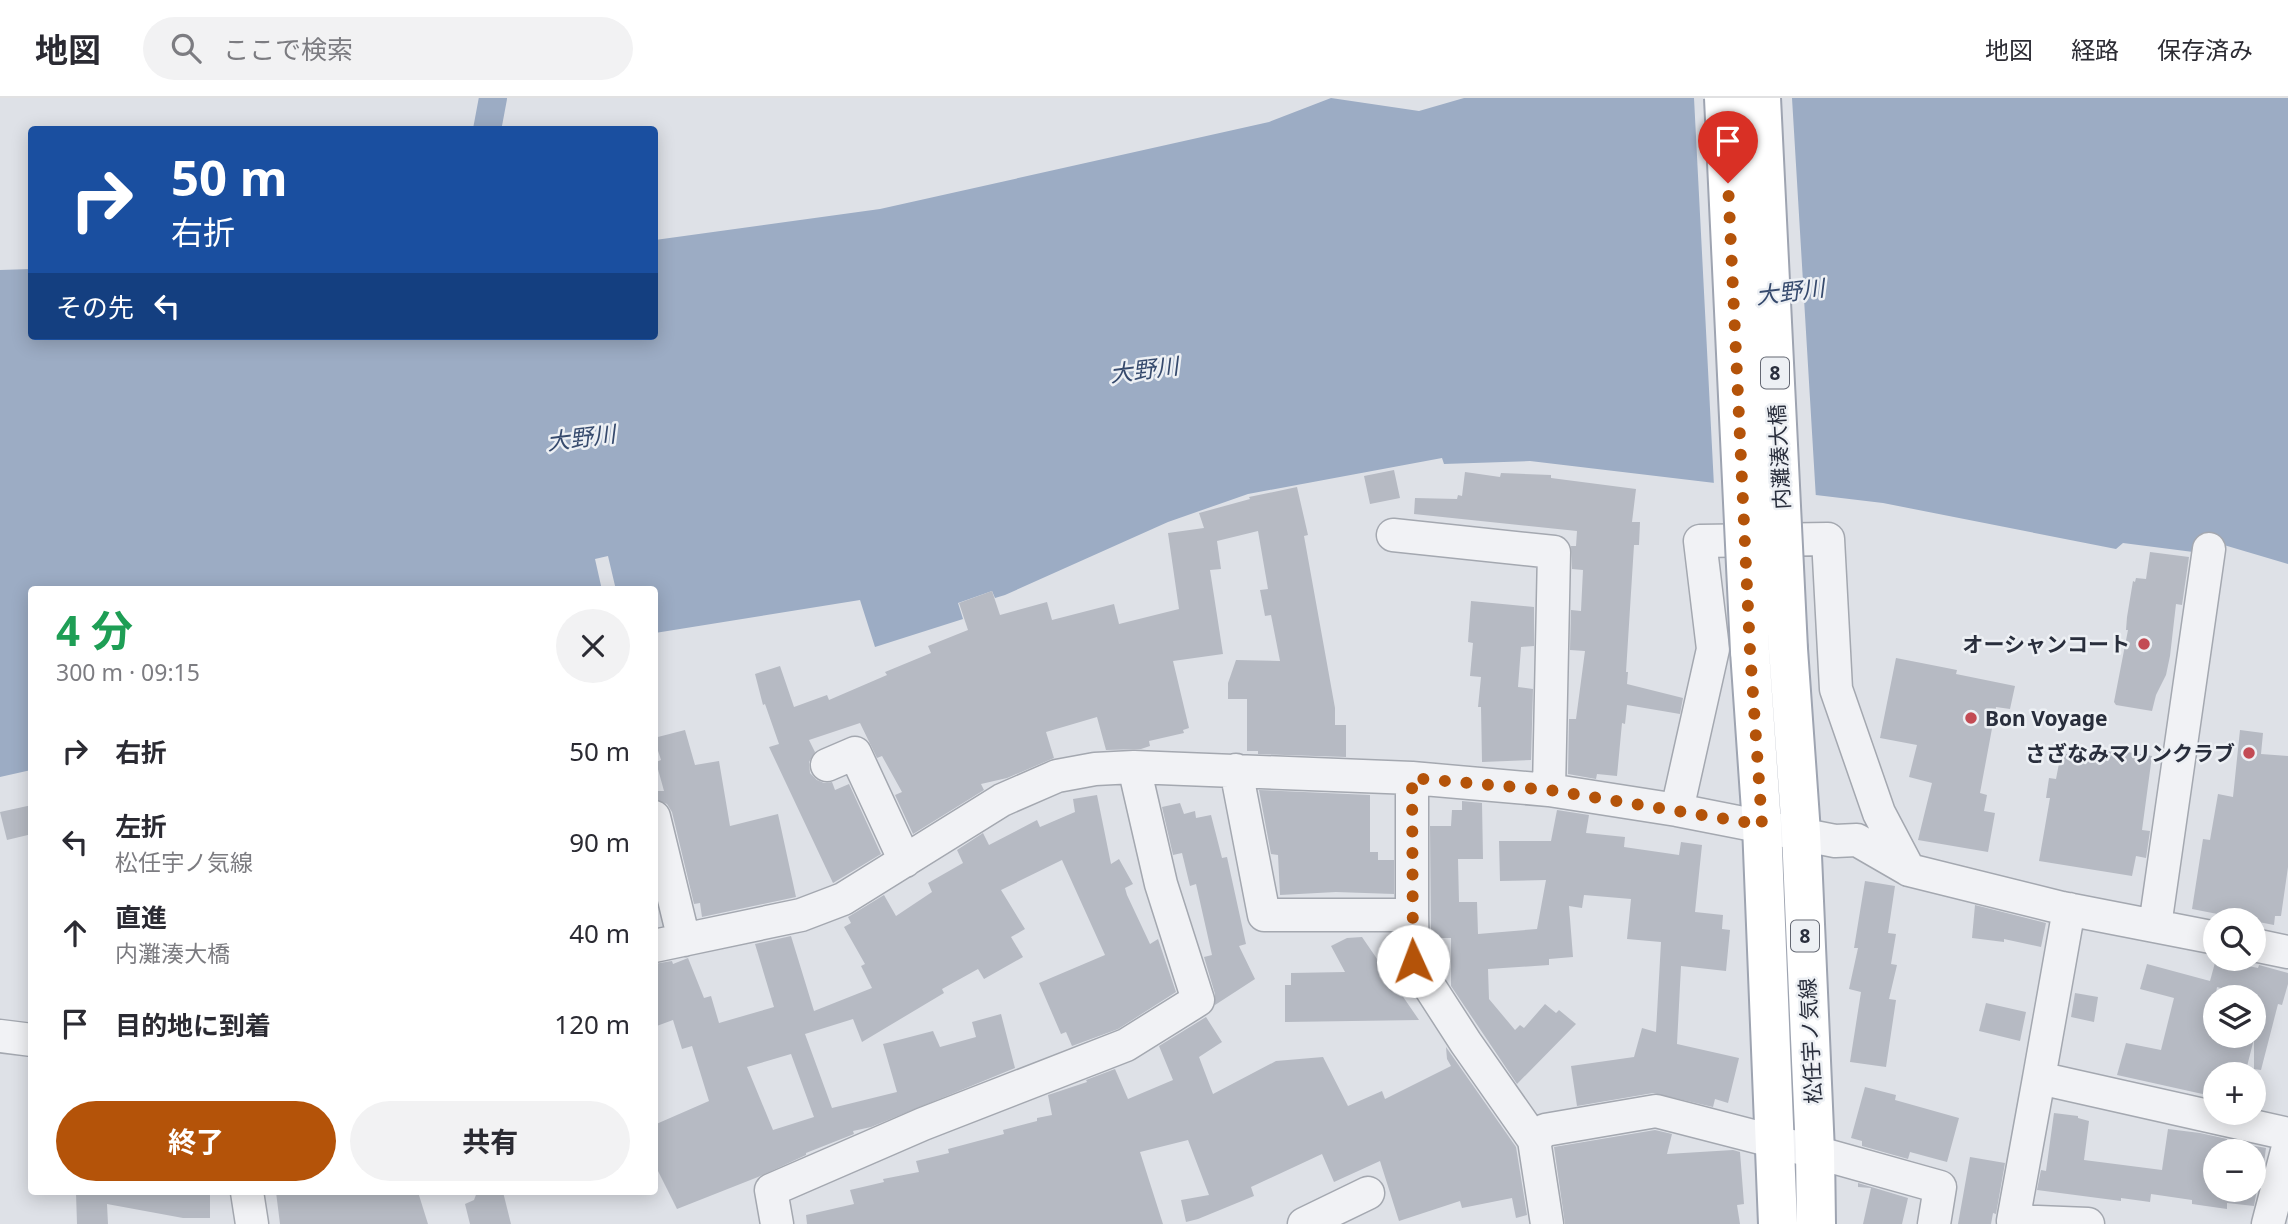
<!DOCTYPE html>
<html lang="ja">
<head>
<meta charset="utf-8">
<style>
  body { margin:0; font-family:"Noto Sans","Noto Sans JP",sans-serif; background:#f2f2f3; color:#2b2b33; height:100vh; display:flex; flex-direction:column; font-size:26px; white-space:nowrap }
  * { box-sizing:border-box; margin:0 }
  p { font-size:23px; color:#7c7c81 }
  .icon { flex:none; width:38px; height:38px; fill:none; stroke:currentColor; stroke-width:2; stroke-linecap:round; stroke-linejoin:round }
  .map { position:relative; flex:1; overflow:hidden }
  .side { position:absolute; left:28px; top:488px; width:630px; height:609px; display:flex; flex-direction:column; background:#fff; border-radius:7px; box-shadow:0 4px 18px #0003 }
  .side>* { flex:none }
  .guide { position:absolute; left:28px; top:28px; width:630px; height:214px; border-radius:7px; box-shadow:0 4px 18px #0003; background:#1a4fa0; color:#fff; overflow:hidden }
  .buttons { position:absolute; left:2203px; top:810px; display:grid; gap:14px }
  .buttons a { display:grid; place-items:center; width:63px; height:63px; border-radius:50%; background:#fff; box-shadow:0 4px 18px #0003; font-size:35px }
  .pin { position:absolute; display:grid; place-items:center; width:60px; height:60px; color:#fff; margin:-72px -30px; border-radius:50% 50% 50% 0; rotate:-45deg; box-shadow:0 0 7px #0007 }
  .pin .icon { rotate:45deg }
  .me { position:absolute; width:77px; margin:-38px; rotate:358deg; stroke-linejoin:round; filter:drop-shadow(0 0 5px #0008) }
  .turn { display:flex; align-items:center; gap:24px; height:147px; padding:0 28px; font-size:32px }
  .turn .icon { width:91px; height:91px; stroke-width:2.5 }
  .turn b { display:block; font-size:49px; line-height:60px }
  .then { display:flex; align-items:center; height:66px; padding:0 28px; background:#0003; gap:14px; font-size:26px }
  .round { display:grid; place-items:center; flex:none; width:74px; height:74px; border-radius:37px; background:#f2f2f3 }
  .head { display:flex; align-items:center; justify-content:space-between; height:119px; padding:0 28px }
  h1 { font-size:42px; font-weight:700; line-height:52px; color:#1e9e55 }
  .button { display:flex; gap:14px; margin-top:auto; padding:14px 28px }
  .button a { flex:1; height:80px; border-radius:42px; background:#b45309; color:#fff; font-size:28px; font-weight:700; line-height:80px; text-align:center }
  .button a+a { background:#f2f2f3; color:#2b2b33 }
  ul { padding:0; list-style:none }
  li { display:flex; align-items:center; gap:21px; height:91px; padding:0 28px }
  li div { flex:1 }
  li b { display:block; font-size:26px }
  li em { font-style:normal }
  header { display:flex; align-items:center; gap:42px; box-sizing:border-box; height:98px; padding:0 35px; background:#fff; border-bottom:2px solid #e1e1e2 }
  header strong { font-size:33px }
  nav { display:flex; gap:38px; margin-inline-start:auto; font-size:24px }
  .search { width:490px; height:63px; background:#f2f2f3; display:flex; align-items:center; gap:18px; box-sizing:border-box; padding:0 24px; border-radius:38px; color:#7c7c81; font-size:26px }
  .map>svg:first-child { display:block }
  .water { fill:#9cacc4 }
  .pier { fill:#dee1e7 }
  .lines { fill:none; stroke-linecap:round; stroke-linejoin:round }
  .canal { stroke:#9cacc4; stroke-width:28 }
  .building { fill:#b6bac3; fill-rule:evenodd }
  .minor-casing { stroke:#a4a8b0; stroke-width:35 }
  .primary-casing { stroke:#9ea4b1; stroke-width:42 }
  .minor { stroke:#f1f2f5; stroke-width:32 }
  .primary { stroke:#fff; stroke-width:38 }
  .primary-bridge-casing { stroke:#9ea4b1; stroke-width:42; stroke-linecap:butt }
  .primary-bridge { stroke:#fff; stroke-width:38 }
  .route { stroke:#b45309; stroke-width:12; stroke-dasharray:0 21.6 }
  .poi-dot { fill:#c34b54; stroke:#edf0f4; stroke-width:2.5 }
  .labels { text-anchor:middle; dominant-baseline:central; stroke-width:5; stroke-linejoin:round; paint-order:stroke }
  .shield { fill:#edf0f4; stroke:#646873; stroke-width:2 }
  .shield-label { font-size:19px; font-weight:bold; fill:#292e3c }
  .street-label { font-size:21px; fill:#292e3c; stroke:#edf0f4 }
  .poi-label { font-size:21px; font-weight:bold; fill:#292e3c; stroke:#edf0f4; text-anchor:end }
  .water-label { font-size:23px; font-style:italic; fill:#364a6d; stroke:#edf0f4 }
</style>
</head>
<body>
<header>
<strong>地図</strong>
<div class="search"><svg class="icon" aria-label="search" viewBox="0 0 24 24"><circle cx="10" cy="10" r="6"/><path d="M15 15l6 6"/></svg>ここで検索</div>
<nav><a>地図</a><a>経路</a><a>保存済み</a></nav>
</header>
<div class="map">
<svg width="2288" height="1126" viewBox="0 0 2288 1126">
  <rect width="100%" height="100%" fill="#dee1e7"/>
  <!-- water -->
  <path class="water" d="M1331,0L1419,13L1464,0H2288V466L2207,442L2201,455L2123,445L2116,451L1883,405L1530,363L1444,366L1442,360L1248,396L1168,424L1005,497L995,500L992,493L958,505L963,521L875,549L860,502L655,535L654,492H32L31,672L0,679V172L31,171L32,238H654L655,142L880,111L1269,24Z"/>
  <!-- pier -->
  <path class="pier" d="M1694,0H1792L1816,401L1714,388Z
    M608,458L616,492H602L595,461Z"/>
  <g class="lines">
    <!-- canal -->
    <path class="canal" d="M487,32L493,0"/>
  </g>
  <!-- building -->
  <path class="building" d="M1394,372L1400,400L1370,406L1364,378Z
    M1465,374L1500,379L1501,375L1551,377V380L1636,391L1632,424H1640L1639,447H1634L1626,574H1628L1627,586L1683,600L1680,616L1627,607L1625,626L1622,625L1617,678L1597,676L1596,681L1568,676L1569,621H1576L1585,553L1570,552L1571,512L1581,513L1583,472L1572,471L1571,448H1576L1577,433L1414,416L1415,400L1457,401L1458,397L1462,398Z
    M1297,389L1308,437L1304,438L1335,610V627H1346V659L1258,656V653H1247V601H1228V585L1236,562L1280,563L1271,517L1265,518L1260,492L1268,491L1258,433L1217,443L1221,471L1210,472L1223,556L1173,563L1189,630L1183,632L1184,635L1149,643L1150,648L1141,651L1106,652L1097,619L1046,634L1054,660L1007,680L981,686L984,692L913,736L895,697L902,694L882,658L877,660L860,625L809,642L815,654L809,664L810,675L817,682L824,685L832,684L835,692L849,686L881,756L833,785L769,649L779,646L765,606L763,607L755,576L780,568L794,609L827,597L829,602L887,577L885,574L931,555L928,548L968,532L959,505L992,493L1000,517L1047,504L1052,522L1114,506L1119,526L1179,511L1168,435L1204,430L1199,415L1250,401L1249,399Z
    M2150,454L2189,459L2182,507L2176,506L2170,558L2166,577L2156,597L2152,613L2116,607L2114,604L2128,532H2126L2127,519L2133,483L2135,484L2136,480L2146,481Z
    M1471,503L1534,509V548L1521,549L1518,589L1533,591L1531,662L1482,664L1481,609H1478L1481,579L1470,578L1473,545L1468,544Z
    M1896,560L1957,572L1956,576L2015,588L2010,611L1996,609L1980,695L1987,697L1984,713L1995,715L1988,754L1918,742L1932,685L1909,679L1917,647L1880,640Z
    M685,632L695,667L719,663L730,728L778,716L796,799L702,819L700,805L694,806L672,714L667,706L654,701V693H664L656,664L661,662L654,640Z
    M2240,632L2263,635L2261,656L2288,658V769L2281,818H2275L2274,827L2192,811L2203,741L2210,742L2218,696L2233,699Z
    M2102,650L2152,658L2142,732L2150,733L2146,760L2136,758L2132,778L2039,763L2050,700H2046L2049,680L2056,681L2061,655L2100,661Z
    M1259,692L1370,697V754H1378V762H1394V796L1336,794L1280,797L1278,757L1271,756Z
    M1097,697L1111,766L1119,761L1133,786L1125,790L1127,797L1150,846L1158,841L1176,894L1118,931L1072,948L1066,934L1061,936L1039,885L1105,857L1062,762L1001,792L1025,831L1011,839L1023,859L984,881L978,871L942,891L944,895L862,944L853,921L805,936L832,1010L897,994L883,946L933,933L940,949L976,939L972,924L1001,916L1015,970L871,1029L853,1033L854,1036L806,1055V1057L758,1079L677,1111L654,1065V1027L709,1003L692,948L682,951L673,922L654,929V866L672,863L673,866L688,860L704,900L711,898L719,925L774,909L755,846L791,838L814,913L872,890L861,868L865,866L844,829L851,825L848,819L884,797L896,818L932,794L928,785L963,765L957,752L983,735L989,747L1037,722L1040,729L1075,714L1073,701ZM791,956L814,1019L773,1032L747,969Z
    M1462,703L1482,705L1483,761H1458L1459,804H1477L1478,836L1537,831L1546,782L1500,783L1499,743H1551L1557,712L1589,717L1586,735L1625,739L1624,749L1679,757L1681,744L1702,747L1695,814L1723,817L1722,831L1730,832L1726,873L1681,868L1677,946L1739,960L1728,1005L1715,1001L1713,1009L1653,995L1577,1008L1571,968L1634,959L1642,930L1656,934L1661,844L1627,841L1631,801L1584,797L1582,810L1569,808L1573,859L1549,861V867L1488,871L1489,901L1515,932L1520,927L1524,930L1545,906L1556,915L1559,912L1576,926L1517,986L1451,888V840H1431L1430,728H1451L1452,712H1462Z
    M1180,705L1184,716L1195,713L1196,720L1211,717L1222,760L1227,759L1246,846L1239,848L1255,881L1215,907V896L1204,859L1212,857L1196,786L1190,788L1182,755L1173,757L1162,709Z
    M32,707V736L7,742L0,714Z
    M1865,783L1895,788L1888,835L1896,836L1891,866L1897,867L1889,901L1896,902L1886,969L1850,964L1861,894L1849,891L1858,850H1854Z
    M1975,807L2046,825L2041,849L2004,841V844L1972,840Z
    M1362,839L1419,922L1285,924V887H1291V875L1345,874L1331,848L1347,840Z
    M2216,861L2258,870L2259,867L2288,875V886L2282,907L2278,906L2261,972L2254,971V941L2245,976H2216V999L2117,977L2126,945L2161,952L2174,900L2140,891L2147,866L2210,883ZM2217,889L2254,899V938H2209Z
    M2075,895L2098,899L2094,924L2071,919Z
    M1986,905L2026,914L2020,943L1979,933Z
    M1206,919L1222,944L1199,959L1213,996L1276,963L1323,959L1348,1008L1382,993L1385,1001L1451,968L1447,961L1446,949L1516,1049L1527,1117L1516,1120L1512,1100L1462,1110L1460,1103L1399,1123L1380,1063L1334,1084L1322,1056L1251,1089L1254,1098L1198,1121L1186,1124L1181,1102L1209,1097L1188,1042L1140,1054L1163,1126H807L806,1117L854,1106L850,1092L884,1084L883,1081L919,1074L916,1063L949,1055L948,1051L1004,1036L1003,1032L1037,1023V1020L1052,1017L1048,997L1087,984L1086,982L1115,971L1128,1001L1173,982L1159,948Z
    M1865,989L1896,997L1895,1002L1959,1020L1947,1064L1910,1054L1908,1061L1862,1048V1043L1851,1040Z
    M2054,1015L2078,1018V1020L2089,1023L2084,1062L2162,1072L2168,1031L2200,1035L2227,1041V1043L2266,1050L2263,1072V1074H2260L2254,1108L2227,1105V1111L2192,1106V1102L2151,1096L2150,1104L2121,1100V1103L2037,1092L2041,1072L2046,1073ZM2216,1054H2254V1092H2216Z
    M1655,1032L1672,1036L1667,1056L1733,1052L1740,1054L1744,1106L1737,1107L1740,1126H1565L1554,1049Z
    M1970,1059L2005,1065L1996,1116L1993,1115L1991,1126H1958Z
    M1858,1085L1908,1100L1902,1126H1863L1871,1090L1858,1089Z
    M106,1094H210V1120H183L107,1106L108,1126H77L76,1095Z
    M276,1094H418L428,1126H280Z
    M477,1094H503L511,1126H470L465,1106L474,1102Z"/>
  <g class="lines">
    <!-- minor casing -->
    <g class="minor-casing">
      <path id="minor" d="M1393,437L1554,454L1549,692
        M827,667L855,655L905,763
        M1236,672L1264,817H1412L1413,863L1466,945L1534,1042L1547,1126
        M1677,712L1835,743L1857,742L1909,772
        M654,719L684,842
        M2069,811L2039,980L2288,1036
        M1412,817V680
        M2155,828L2209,451
        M2254,847L2288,854
        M654,848L801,817L843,801L1002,702L1057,678L1095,671L1134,669L1412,680L1549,692L1677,712L1713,551L1700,443L1828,441L1836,591L1879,715L1909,772L2062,810L2216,840
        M0,938L32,942
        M2039,980L2013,1123L2088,1126
        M1534,1042L1545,1032L1656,1013L1815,1054L1940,1089L1934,1126
        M247,1094L252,1126
        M777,1126L771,1092L923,1026L1126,947L1198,902L1161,786L1134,669
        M1304,1126L1368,1095
        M2268,1126L2288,1049"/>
    </g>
    <!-- primary casing -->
    <g class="primary-casing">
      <path id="primary" d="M1788,551L1801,735L1815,1054L1816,1126
        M1750,553L1762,727L1778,1126"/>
    </g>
    <!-- minor -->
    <use href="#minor" class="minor"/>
    <!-- primary -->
    <use href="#primary" class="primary"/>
    <!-- primary-bridge casing -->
    <g class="primary-bridge-casing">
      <path id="primary-bridge" d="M1724,0L1750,553
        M1761,0L1788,551"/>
    </g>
    <!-- primary-bridge -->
    <use href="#primary-bridge" class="primary-bridge"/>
  </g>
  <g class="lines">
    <!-- route -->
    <path class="route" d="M1413,863L1412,680L1549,692L1762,727L1750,553L1728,85"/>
  </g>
  <!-- markers -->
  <g class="poi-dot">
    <circle cx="2144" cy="546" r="7"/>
    <circle cx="1971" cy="620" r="7"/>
    <circle cx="2249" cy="655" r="7"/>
  </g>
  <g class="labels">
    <!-- shield labels -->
    <g class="shield">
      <rect x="1761" y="259.5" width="28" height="31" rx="5"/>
      <rect x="1791" y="822.5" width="28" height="31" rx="5"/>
    </g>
    <g class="shield-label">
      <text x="1775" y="275">8</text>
      <text x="1805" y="838">8</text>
    </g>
    <!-- street labels -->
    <g class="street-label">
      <text transform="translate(1779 359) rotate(-93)">内灘湊大橋</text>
      <text transform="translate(1810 943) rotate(-93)">松任宇ノ気線</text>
    </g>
    <!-- poi labels -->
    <g class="poi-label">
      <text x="2130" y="546">オーシャンコート</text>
      <text x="1985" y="620" text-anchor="start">Bon Voyage</text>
      <text x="2235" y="655">さざなみマリンクラブ</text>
    </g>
    <!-- water labels -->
    <g class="water-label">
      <text transform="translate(1790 193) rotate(-7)">大野川</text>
      <text transform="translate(1144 271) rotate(-7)">大野川</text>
      <text transform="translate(581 339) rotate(-7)">大野川</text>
    </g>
  </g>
</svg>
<div class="buttons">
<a><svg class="icon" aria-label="search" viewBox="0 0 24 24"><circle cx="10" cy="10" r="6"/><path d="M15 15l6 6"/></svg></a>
<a><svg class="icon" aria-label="layers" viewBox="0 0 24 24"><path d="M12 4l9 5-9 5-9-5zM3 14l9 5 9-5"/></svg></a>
<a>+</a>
<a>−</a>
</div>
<div class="pin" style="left:1728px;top:85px;background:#d93025"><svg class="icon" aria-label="arrive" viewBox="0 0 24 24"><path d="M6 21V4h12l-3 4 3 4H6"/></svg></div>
<svg class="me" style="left:1413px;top:863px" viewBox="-20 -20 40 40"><circle r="19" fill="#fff"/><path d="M0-13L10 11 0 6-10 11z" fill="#b45309"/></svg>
<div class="guide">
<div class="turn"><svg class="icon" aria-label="right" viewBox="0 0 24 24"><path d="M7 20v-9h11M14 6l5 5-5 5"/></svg><div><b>50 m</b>右折</div></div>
<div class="then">その先<svg class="icon" aria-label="left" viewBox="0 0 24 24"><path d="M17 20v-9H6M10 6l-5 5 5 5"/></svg></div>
</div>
<section class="side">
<div class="head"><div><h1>4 分</h1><p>300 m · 09:15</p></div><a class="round"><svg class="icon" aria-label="close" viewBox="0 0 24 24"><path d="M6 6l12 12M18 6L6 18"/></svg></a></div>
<ul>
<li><svg class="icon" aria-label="right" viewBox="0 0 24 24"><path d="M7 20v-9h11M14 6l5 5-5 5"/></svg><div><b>右折</b></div><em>50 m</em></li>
<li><svg class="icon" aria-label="left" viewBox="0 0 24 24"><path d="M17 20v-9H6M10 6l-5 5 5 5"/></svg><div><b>左折</b><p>松任宇ノ気線</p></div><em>90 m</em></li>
<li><svg class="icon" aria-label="ahead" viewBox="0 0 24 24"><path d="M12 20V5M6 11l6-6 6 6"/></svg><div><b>直進</b><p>内灘湊大橋</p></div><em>40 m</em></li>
<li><svg class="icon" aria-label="arrive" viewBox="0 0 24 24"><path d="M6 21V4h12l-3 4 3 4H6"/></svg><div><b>目的地に到着</b></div><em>120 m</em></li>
</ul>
<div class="button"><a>終了</a><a>共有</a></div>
</section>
</div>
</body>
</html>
